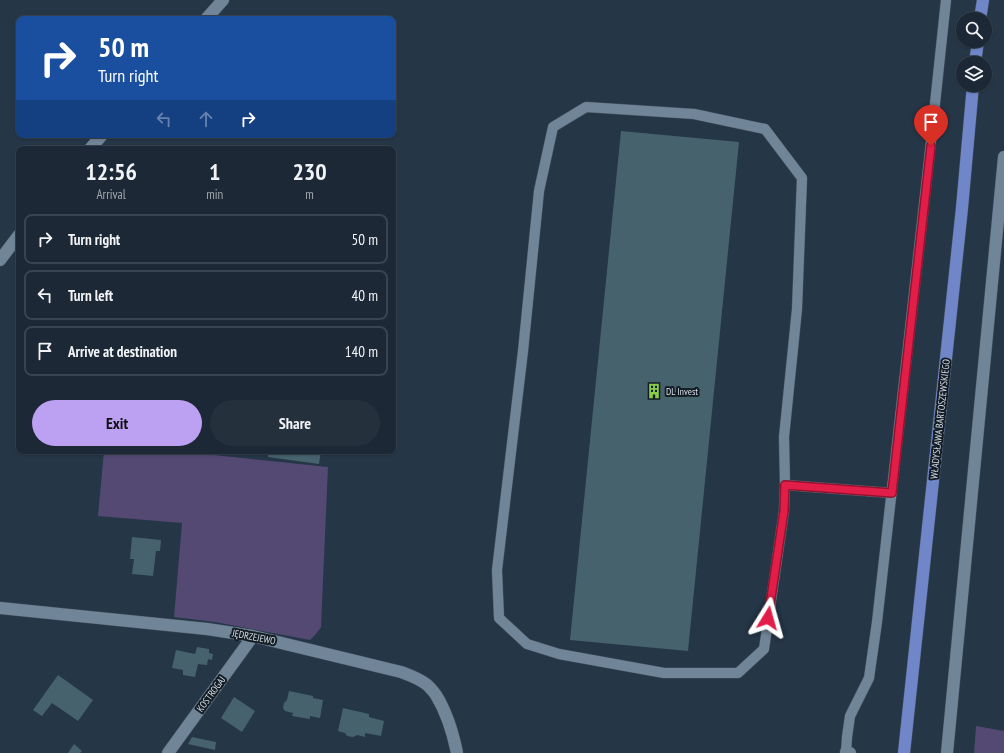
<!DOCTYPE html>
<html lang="en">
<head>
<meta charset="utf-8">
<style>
  body { margin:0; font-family:"PT Sans Narrow",sans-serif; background:#25303d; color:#f1f3f6; height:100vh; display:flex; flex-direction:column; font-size:15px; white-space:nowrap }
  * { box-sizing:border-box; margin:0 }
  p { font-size:13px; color:#a0a6ad }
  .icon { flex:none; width:22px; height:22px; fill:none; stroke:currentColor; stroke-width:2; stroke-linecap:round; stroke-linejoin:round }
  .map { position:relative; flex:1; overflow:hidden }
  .panel { position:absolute; left:16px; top:146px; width:380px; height:308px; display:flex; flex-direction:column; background:#1c2835; border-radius:8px; box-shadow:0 1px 3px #0004,0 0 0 1px #3a4450 }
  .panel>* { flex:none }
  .banner { position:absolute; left:16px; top:16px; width:380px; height:122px; border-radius:8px; box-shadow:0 1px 3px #0004,0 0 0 1px #3a4450; background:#1a4fa0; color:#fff; overflow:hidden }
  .buttons { position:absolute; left:956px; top:12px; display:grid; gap:8px }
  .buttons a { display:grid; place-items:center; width:36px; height:36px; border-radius:50%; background:#1c2835; box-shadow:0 1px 3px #0004,0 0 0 1px #3a4450; font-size:20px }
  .pin { position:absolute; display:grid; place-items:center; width:34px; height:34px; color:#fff; margin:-41px -17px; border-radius:50% 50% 50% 0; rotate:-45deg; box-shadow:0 0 4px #0007 }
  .pin .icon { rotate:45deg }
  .me { position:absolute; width:44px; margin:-22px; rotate:8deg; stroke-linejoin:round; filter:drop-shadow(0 0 3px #0008) }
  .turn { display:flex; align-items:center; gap:14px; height:84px; padding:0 16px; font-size:18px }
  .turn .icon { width:52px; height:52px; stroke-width:2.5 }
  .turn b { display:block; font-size:28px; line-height:34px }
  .lanes { display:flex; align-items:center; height:38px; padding:0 16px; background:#0003; justify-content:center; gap:20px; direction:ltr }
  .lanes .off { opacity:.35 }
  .eta { display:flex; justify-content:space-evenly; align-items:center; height:68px; text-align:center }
  .eta b { font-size:24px; font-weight:700; line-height:28px }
  .primary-button { display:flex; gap:8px; margin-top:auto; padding:8px 16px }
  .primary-button a { flex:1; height:46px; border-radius:24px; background:#bca0f2; color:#111; font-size:16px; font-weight:700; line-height:46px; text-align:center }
  .primary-button a+a { background:#25303d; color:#f1f3f6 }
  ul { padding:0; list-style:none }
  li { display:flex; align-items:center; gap:12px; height:50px; margin:0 8px 6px; padding:0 8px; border:2px solid #3a4450; border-radius:8px }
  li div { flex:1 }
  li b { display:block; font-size:15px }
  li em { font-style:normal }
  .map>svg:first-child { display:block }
  .green { fill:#534972 }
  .building { fill:#46626d }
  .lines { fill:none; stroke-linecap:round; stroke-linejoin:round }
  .lane-casing { stroke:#455361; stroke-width:11 }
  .street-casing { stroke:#455361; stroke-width:13 }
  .primary-casing { stroke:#455361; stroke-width:13 }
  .lane { stroke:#718598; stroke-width:10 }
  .street { stroke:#718598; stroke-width:12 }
  .primary { stroke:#6f86c9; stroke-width:12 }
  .route-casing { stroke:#92132f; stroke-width:10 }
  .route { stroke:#e11d48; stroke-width:7 }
  .labels { text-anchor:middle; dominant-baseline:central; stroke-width:4; stroke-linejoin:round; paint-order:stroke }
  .poi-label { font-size:10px; fill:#d4dee9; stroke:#151d24; text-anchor:start }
  .street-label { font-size:10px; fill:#d4dee9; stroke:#151d24 }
</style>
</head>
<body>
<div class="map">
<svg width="1004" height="753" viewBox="0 0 1004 753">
  <rect width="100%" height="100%" fill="#253647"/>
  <!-- green -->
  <path class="green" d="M104,451H195V453L328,467L321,627L316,634L310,640L215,622L174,617L182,523L98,516Z
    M976,726L1004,731V753H974Z"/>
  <!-- building -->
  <path class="building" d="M621,131L739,142L688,651L570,640Z
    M268,451H321L319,464L268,457Z
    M132,537L161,540L160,551H156L153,576L132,574L134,559H130Z
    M197,647L209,649V653L213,654L212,660L208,659L207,665L198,664L195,677L183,675V670L172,668L176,650L195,654Z
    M58,675L93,700L78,721L52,703L42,716L33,710Z
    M289,691L313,696V698L323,700L320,718L310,716V719L292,716L293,713L285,711L283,708L284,703L287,700Z
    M234,697L255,711L242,732L221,718Z
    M343,708L369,714V717L384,721L381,736L365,733V737L357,735L353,737L347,736L345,733L338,731Z
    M192,737L216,742L215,750L188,744Z
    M74,744L82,751L80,753H68Z"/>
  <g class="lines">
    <!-- lane casing -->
    <g class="lane-casing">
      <path id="lane" d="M586,107L694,114L765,129L802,178L797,309L784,437L785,485L784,511L764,649L738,673H664L559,654L527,644L499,618L497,570L523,351L539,191L553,127Z
        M785,485L892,493
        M846,752L847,737L850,716L869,678L877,622L929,160L946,0"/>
    </g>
    <!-- street casing -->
    <g class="street-casing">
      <path id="street" d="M206,19L223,0
        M90,149L102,135
        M0,260L19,235
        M0,608L207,629L253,636L401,672C409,675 418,678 426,684C430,687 433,691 436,695C447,713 453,733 457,753
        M168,753L253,636
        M846,753V752L850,753
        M947,753L1004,157"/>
    </g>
    <!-- primary casing -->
    <g class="primary-casing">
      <path id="primary" d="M980,19L983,0
        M975,63L978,41
        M904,753L962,208L973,85"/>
    </g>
    <!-- lane -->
    <use href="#lane" class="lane"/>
    <!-- street -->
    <use href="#street" class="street"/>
    <!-- primary -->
    <use href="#primary" class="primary"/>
  </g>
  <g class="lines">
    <!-- route casing -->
    <g class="route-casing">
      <path id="route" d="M768,618L784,511L785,485L892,493L931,146"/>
    </g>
    <!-- route -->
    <use href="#route" class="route"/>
  </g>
  <!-- icons -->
  <defs>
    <g id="building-bare" transform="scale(1.2)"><path d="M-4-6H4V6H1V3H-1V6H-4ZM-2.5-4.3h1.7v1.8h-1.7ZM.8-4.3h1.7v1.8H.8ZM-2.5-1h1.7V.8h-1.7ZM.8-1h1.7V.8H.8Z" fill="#8ace48" stroke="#151d24" stroke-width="2.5" paint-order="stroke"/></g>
  </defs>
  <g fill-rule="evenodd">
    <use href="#building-bare" x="654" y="391"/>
  </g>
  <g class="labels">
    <!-- poi labels -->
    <g class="poi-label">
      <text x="666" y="391">DL Invest</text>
    </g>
    <!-- street labels -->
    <g class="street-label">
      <text transform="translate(940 419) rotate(-84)">WŁADYSŁAWA BARTOSZEWSKIEGO</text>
      <text transform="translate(254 637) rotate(11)">JĘDRZEJEWO</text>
      <text transform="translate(211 694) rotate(-54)">KOSTROGAJ</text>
    </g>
  </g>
</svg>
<div class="buttons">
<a><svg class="icon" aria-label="search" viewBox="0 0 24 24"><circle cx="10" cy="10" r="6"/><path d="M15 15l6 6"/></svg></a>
<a><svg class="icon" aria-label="layers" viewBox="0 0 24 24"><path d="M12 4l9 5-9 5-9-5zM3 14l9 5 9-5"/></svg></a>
</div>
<div class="pin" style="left:931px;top:146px;background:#d93025"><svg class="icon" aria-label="arrive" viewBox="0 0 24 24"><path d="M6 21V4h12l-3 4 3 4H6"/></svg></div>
<svg class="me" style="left:768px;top:618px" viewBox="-20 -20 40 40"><path d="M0-17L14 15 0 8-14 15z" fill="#e11d48" stroke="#fff" stroke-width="4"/></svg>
<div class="banner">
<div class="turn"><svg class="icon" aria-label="right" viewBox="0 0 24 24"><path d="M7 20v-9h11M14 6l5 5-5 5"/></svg><div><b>50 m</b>Turn right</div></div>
<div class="lanes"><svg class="icon off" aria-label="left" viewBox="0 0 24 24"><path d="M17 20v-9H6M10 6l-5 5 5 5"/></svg><svg class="icon off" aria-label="ahead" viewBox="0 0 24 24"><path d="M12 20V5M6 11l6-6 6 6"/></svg><svg class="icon" aria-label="right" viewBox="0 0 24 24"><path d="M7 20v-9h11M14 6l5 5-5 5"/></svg></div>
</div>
<section class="panel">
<div class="eta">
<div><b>12:56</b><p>Arrival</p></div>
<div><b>1</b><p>min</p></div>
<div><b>230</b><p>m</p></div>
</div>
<ul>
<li><svg class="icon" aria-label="right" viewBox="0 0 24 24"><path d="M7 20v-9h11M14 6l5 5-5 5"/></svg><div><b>Turn right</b></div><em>50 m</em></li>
<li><svg class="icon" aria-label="left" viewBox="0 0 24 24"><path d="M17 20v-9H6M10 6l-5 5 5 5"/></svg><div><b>Turn left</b></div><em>40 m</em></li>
<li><svg class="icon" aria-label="arrive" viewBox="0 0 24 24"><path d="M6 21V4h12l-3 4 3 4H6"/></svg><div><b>Arrive at destination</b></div><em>140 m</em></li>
</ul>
<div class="primary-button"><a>Exit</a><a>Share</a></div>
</section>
</div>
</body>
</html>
